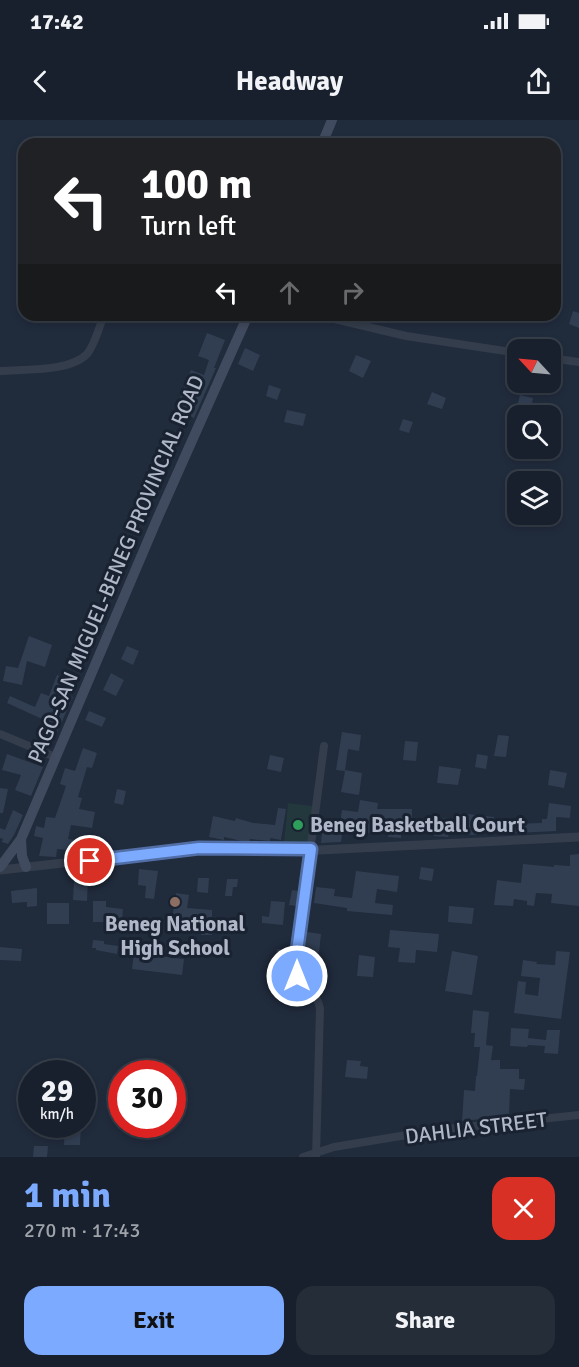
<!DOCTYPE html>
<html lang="en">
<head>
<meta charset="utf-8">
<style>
  body { margin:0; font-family:Signika,sans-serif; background:#252d39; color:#f1f3f6; height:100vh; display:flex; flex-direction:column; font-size:22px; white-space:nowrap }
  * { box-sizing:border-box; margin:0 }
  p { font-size:20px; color:#9fa3aa }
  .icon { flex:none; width:33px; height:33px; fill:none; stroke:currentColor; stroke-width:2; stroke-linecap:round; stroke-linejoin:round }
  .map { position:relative; height:1037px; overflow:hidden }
  .panel { display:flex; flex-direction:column; background:#18202d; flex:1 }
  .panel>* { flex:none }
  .top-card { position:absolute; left:18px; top:18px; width:543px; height:183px; border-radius:18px; box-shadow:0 3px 9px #0003,0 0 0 2px #363e49; background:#202124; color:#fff; overflow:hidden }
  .needle { width:39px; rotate:296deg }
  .fabs { position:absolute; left:507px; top:219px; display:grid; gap:12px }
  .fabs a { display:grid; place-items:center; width:54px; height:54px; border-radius:12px; background:#18202d; box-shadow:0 3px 9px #0003,0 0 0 2px #363e49; font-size:30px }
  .speed { position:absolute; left:18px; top:940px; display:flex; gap:12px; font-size:30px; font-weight:700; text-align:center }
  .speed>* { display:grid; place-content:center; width:78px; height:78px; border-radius:50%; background:#18202d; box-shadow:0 3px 9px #0003,0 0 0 2px #363e49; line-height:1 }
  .speed small { font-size:15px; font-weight:400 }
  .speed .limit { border:9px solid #d22; background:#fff; color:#111 }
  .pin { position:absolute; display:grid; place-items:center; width:51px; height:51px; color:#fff; margin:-26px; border:3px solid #fff; border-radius:50%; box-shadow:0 2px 6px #0007 }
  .me { position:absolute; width:66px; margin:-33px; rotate:0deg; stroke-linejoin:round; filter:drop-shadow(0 0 4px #0008) }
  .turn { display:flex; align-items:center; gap:21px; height:126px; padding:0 24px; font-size:27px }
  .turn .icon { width:78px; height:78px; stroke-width:2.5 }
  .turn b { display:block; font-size:42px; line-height:51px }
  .lanes { display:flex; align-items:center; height:57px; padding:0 24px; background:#0003; justify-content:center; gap:30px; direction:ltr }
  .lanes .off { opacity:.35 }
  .round { display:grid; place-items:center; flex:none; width:63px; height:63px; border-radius:18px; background:#252d39 }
  .headline { display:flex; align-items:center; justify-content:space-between; height:102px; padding:0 24px }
  h1 { font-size:36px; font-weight:700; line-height:45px; color:#7caaff }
  .primary-button { display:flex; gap:12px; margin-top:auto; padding:12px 24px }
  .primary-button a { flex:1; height:69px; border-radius:18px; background:#7caaff; color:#111; font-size:24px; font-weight:700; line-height:69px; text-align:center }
  .primary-button a+a { background:#252d39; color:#f1f3f6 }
  .status { display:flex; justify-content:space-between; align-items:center; height:42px; padding:0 30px; background:#18202d; direction:ltr }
  .status svg { height:16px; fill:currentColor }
  header { display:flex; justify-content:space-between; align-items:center; height:78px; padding:0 24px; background:#18202d; font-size:27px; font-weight:700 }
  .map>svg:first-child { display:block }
  .green { fill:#22383d }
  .building { fill:#313e52 }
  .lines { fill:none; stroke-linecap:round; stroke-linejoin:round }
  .minor { stroke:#343d4c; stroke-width:8 }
  .tertiary { stroke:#343d4c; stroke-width:9 }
  .secondary { stroke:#414b5f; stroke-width:10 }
  .route-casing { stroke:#516ea6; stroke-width:15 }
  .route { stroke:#7caaff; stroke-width:10 }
  .leisure-dot { fill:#2e9e5b; stroke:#192230; stroke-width:2 }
  .education-dot { fill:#8d6e63; stroke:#192230; stroke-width:2 }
  .labels { text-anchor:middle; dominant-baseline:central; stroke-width:6; stroke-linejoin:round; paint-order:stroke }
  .street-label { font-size:21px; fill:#afb7c8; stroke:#192230 }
  .poi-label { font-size:21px; font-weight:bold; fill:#afb7c8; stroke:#192230; text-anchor:start }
</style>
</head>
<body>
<div class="status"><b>17:42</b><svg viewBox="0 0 49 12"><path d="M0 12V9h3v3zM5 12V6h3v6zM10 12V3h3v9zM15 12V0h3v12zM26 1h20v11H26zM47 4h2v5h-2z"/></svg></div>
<header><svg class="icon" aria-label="back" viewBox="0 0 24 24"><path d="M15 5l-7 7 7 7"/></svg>Headway<svg class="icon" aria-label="share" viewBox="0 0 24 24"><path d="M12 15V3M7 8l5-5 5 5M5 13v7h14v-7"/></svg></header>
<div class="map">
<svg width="579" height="1037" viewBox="0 0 579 1037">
  <rect width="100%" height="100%" fill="#202b3c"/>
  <!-- green -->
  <path class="green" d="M288,683L313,686L308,726L284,723Z"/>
  <!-- building -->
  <path class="building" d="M573,191L579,193V208L569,204Z
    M207,213L225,220L214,248H216L194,298L175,290L191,250L204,255L209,240L198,236Z
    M245,228L260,235L253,251L238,244Z
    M356,235L371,241L363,258L349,251Z
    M550,256L562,259L558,271L534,265V262H550Z
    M269,265L281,269L277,280L266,276Z
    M432,272L446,278L442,289L427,284Z
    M520,275L533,278L530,294L516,291Z
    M287,290L306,294L303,306L284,302Z
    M403,299L413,302L409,313L399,310Z
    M29,516L52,525L45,547L27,541L22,565L3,561L6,546L18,548Z
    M127,526L139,531L133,545L121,539Z
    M111,553L124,560L116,576L103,570Z
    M57,555L72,561L67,575L73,577L50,628L36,622L41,610L49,613L53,604L7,583L10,576L35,587L41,573L49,576Z
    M89,591L106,598L102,607L85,600Z
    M342,612L361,615L359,631L348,629L345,650L362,653L359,675L341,672L345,651L336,650Z
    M498,615L509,616L506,637L494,636Z
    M405,621L418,622L416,641L403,640Z
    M83,628L97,633L92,648L87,647L78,677L82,678L79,689L95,692L92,708L71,705L68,719L81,721L79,731L57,729L56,737L39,736L43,718L34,716L36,706L44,708L46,697L55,698L66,666L60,664L65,648L75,651Z
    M7,634L43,647L31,676L15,670L21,655L2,650Z
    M477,634L488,636L486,649L475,647Z
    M270,635L284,638L281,652L267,649Z
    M439,646L461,649L458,665L437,663Z
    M550,650L567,653L564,668L548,665Z
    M0,668L8,669L3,693H0Z
    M117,669L126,671L123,685L114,683Z
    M360,680L378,683L377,689H412V704L401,703V718L388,717L389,699H375L374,703H371L370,713L343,708L341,722L321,723L323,702L340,703L342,690L358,692Z
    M549,683L571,686L570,698L556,697V711L515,713V704L542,703V699H547Z
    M278,688L286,689L281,720L270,718V721L250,719L249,722H246L224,717V720L209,717L213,696L235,701L236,698L253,703L275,705Z
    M13,690L23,695L14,715L8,724L2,722L3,719L0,718V708L5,710Z
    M459,693L494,697V701L479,702L478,715L449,714L448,717L434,716L436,698L458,699Z
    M579,734V786L551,783L552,774L536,773L534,786L527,785V781L514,779L513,786L494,785L497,760L521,763L523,744L554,747V745L570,746V735Z
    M421,747L434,749L432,761L419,759Z
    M139,749L158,751L154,779L145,778L146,766L138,765Z
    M356,751L399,756L397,772L377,769L375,783L393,785L392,795L347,791V788L314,783L316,767L335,769L334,776L352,778Z
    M198,758H209L208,773L197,772Z
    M227,759H238L237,767H233L232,776H225Z
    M74,761H88L87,781L73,780Z
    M37,768V786L27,787V782L12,783L11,771Z
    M292,770L299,771L297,786L289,785Z
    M176,773L189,775L187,788L212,790V815H201L202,805L172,800Z
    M93,781H106V787L123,789L122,800L106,799V802H93Z
    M271,781L285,782L283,805L262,803V796L269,797Z
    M47,783H69V804H47Z
    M449,786L474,788L472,804L448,802Z
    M390,810L439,814L437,832L416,830L415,843L398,842L400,828L388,827Z
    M307,812L321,814L319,833L305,832Z
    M93,820L104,821V824L118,826L117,834L96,830V828H92Z
    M0,827L22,829L21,841L0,840Z
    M277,829L291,830L289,847L275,846Z
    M452,831L478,836L472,875L445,871Z
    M556,831L570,832L561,899L514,893L518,861L526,862L525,874L538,876L540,858L521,856L523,840L537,842L536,844L555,845Z
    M134,833L184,839L182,855L132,849Z
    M359,835L375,837L373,857L357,856Z
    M473,890L489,892L486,925L493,926L491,940H500V949H519V959H525L524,970L510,969L509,996L462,1001L464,970L475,971L476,956H477L480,927H474L475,913H471Z
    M511,908L529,909L528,918L546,920L547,910H560L558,934L544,933L545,926L528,925L527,927L510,926Z
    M347,940L361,941L360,946L368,947L367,959L345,957Z
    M65,1005L81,1006L80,1025H64Z
    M34,1026H48L47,1037H33Z"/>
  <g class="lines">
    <!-- minor -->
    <path class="minor" d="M318,195L406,216L518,233
      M550,238L579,242
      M0,251C24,249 70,252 87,234C95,225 99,207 104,195
      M0,614L55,637
      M303,1037L334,1027L437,1010L579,995
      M316,1037L320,888C316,869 300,865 295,846L324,626"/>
    <!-- tertiary -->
    <path class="tertiary" d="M0,750L199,728L319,730L579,717"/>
    <!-- secondary -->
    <path class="secondary" d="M322,24L332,0
      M21,719L22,736L26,747
      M0,747L21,719L158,397L248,195"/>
  </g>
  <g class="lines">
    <!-- route casing -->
    <g class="route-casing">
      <path id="route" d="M90,741L199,728L311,729L295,846L297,856"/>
    </g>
    <!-- route -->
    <use href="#route" class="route"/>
  </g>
  <!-- markers -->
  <circle class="leisure-dot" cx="298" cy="705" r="6"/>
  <circle class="education-dot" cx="175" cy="782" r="6"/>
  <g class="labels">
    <!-- street labels -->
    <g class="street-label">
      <text transform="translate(116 449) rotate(-67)">PAGO-SAN MIGUEL-BENEG PROVINCIAL ROAD</text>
      <text transform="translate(476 1008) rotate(-7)">DAHLIA STREET</text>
    </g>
    <!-- poi labels -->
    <g class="poi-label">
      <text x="310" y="705">Beneg Basketball Court</text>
      <text x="175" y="804" text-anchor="middle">Beneg National<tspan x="175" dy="24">High School</tspan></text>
    </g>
  </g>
</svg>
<div class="fabs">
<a><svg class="needle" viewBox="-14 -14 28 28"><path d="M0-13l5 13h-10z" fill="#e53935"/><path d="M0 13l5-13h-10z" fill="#9fa3aa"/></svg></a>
<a><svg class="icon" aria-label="search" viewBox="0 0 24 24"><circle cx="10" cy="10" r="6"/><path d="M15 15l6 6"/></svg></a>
<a><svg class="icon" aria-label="layers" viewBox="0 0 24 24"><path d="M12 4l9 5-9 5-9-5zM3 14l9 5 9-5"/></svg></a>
</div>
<div class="speed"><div>29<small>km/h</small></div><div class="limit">30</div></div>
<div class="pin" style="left:90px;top:741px;background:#d93025"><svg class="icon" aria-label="arrive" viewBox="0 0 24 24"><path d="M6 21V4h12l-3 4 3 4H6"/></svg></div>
<svg class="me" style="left:297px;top:856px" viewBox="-20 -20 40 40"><circle r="17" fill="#7caaff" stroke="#fff" stroke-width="3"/><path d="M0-11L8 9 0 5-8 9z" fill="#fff"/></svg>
<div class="top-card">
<div class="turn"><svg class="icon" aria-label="left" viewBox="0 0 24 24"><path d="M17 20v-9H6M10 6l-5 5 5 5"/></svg><div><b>100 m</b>Turn left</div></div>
<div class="lanes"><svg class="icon" aria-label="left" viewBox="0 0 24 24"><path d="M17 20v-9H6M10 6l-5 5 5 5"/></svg><svg class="icon off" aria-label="ahead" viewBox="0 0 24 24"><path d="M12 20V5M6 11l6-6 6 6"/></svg><svg class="icon off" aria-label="right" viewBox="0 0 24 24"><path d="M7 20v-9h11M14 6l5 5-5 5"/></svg></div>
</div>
</div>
<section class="panel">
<div class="headline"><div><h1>1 min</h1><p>270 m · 17:43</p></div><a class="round" style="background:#d93025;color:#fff"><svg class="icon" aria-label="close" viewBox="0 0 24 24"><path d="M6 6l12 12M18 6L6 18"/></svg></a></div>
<div class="primary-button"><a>Exit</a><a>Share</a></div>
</section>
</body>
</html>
